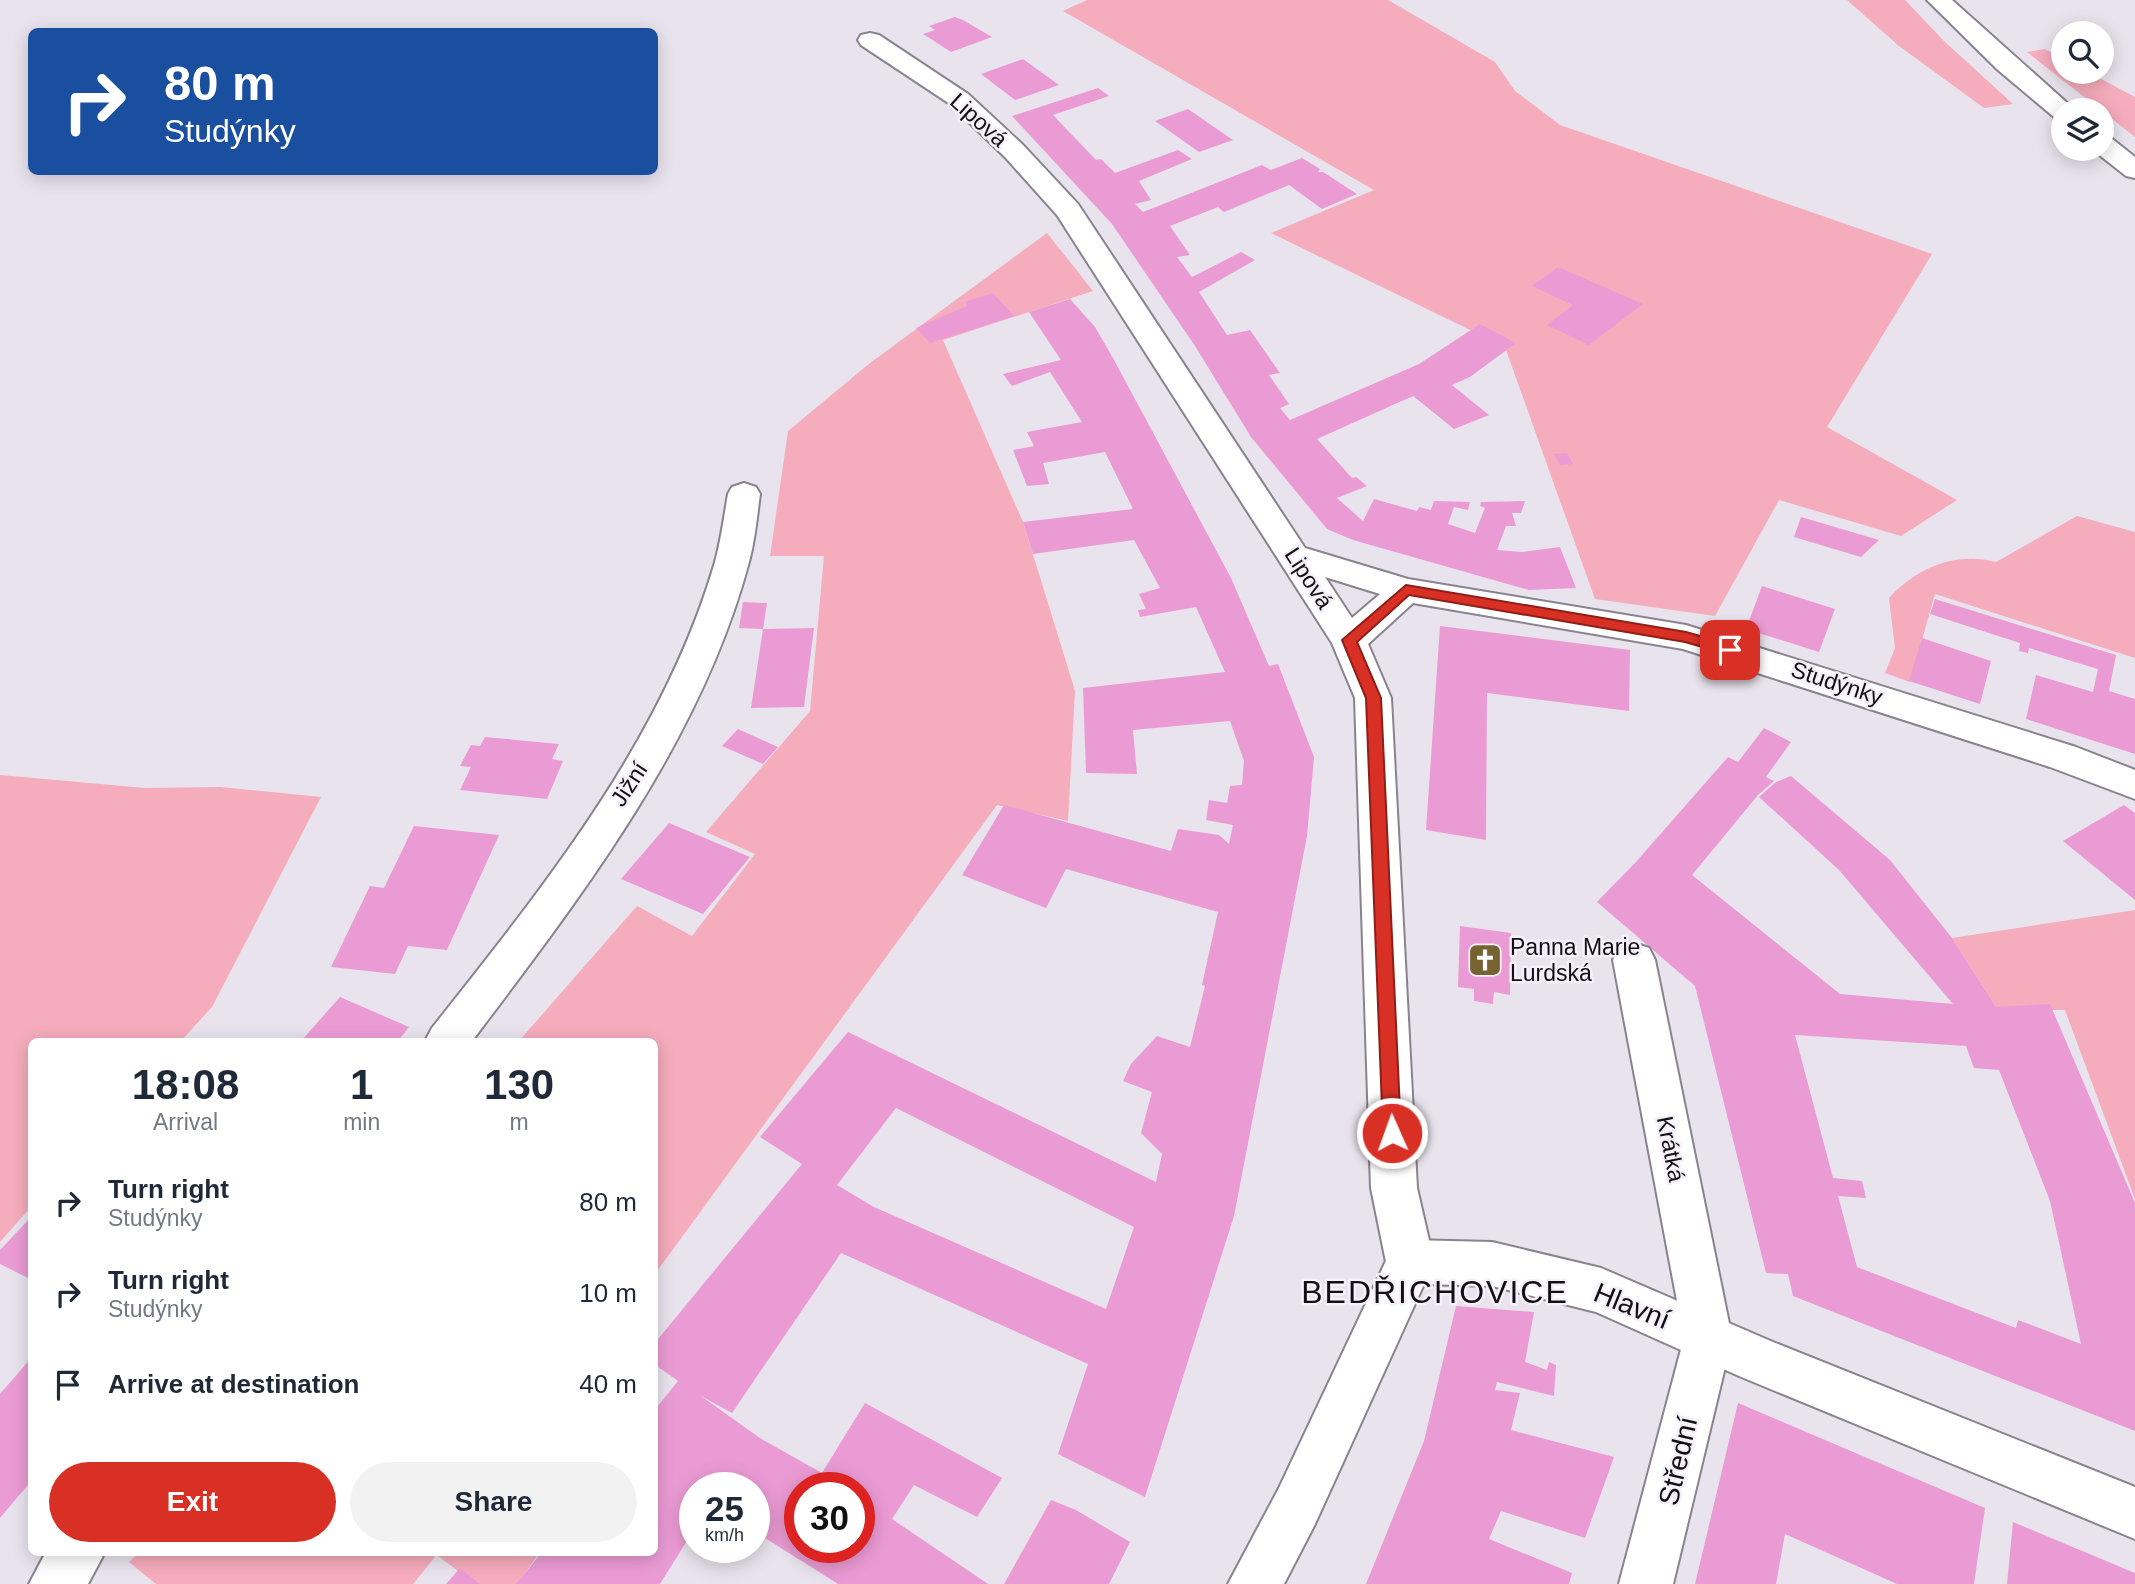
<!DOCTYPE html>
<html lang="en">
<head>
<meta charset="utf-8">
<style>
  body { margin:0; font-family:Arial,sans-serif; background:#f2f2f3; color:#1f2937; height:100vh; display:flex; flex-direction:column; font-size:26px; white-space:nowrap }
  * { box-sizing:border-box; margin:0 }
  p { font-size:23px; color:#747a83 }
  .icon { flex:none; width:38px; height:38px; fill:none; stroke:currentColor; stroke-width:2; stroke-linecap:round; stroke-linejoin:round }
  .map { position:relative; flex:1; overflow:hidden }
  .drawer { position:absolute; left:28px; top:1038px; width:630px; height:518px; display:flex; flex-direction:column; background:#fff; border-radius:10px; box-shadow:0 4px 18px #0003 }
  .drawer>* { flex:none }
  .guide { position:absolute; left:28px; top:28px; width:630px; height:147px; border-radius:10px; box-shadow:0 4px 18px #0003; background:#1a4fa0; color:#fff; overflow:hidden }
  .fabs { position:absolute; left:2051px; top:21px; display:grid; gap:14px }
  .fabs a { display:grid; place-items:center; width:63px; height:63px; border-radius:50%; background:#fff; box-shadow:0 4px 18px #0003; font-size:35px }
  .speed { position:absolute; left:679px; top:1472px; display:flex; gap:14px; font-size:35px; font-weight:700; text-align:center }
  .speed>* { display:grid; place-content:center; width:91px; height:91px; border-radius:50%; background:#fff; box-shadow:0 4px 18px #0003; line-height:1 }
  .speed small { font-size:18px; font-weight:400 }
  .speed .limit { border:10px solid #d22; background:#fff; color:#111 }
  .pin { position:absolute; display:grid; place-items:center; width:60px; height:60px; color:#fff; margin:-30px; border-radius:14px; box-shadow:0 4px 10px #0006 }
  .me { position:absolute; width:77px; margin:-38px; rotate:358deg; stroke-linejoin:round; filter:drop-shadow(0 0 5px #0008) }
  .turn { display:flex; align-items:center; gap:24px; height:147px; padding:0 21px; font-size:32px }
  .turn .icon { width:91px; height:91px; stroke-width:2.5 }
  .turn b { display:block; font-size:49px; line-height:60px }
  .eta { display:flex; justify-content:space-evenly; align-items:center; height:119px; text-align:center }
  .eta b { font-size:42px; font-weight:600; line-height:49px }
  .cta { display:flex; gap:14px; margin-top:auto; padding:14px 21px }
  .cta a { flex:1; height:80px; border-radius:42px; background:#d93025; color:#fff; font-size:28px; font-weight:600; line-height:80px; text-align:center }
  .cta a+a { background:#f2f2f3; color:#1f2937 }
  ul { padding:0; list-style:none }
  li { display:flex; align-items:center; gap:21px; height:91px; padding:0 21px }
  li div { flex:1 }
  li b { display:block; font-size:26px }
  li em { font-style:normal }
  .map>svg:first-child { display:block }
  .green { fill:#f5acbc }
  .building { fill:#eb9bd4; fill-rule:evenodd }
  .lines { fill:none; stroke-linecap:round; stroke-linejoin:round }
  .street-casing { stroke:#89838d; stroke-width:4 }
  .secondary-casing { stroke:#89838d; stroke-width:4 }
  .street { fill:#fff; fill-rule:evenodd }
  .secondary { fill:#fff; fill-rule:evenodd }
  .route { fill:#d93025; stroke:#8d1f18; stroke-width:2 }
  .labels { text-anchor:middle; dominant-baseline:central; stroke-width:5; stroke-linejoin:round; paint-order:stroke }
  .street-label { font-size:23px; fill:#110f13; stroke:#f6f0fb }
  .poi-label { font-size:23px; fill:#110f13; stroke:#f6f0fb; text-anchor:start }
  .near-street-label { font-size:28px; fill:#110f13; stroke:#f6f0fb }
  .near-quarter-label { font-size:32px; letter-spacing:2px; fill:#110f13; stroke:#f6f0fb }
</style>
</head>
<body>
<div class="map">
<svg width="2135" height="1584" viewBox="0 0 2135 1584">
  <rect width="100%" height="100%" fill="#e9e3ed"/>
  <!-- green -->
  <path class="green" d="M1087,0H1388L1495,62L1515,91L1560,125L1932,254L1827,427L1957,500L1901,536L1779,500L1715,616L1595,599L1505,347L1271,233L1374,190L1063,11Z
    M1847,0H1905L1944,41L2013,104L1984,108L1899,46Z
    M2045,49L2063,59V72H2088L2135,97V137L2027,52Z
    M1047,233L1093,291L943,340L1023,522L1075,691L1068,821L997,805L655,1274L654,1041H519L637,906L692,936L755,854L706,832L810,711L824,556H770L788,431L870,363Z
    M2077,516L2135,532V658L1935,594L1910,682L1885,673L1895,648L1889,598C1916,568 1956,551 1996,562Z
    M0,775L145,788L220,787L321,797L212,1007L181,1041H32L31,1207L0,1242Z
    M2135,910V1199L2065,1010H1998L1952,938Z
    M139,1552H430L435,1557L413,1584H156L129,1562Z
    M433,1552H540L517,1584H475Z"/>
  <!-- building -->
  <path class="building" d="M955,17L963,20L992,37L951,52L923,34L935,30L929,26Z
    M1023,59L1059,85L1015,100L981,74Z
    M1098,88L1109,96L1053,115L1096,160L1101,159L1115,173L1178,150L1192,159L1139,181L1151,200L1135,204L1143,212L1262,165L1271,170L1302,158L1320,169L1318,172H1323L1357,194L1322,209L1289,185L1224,212L1218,207L1170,226L1190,255L1177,257L1192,277L1241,252L1255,260L1199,292L1227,335L1250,330L1280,373L1269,375L1289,404L1280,408L1290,420L1419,364L1480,324L1516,343L1470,377L1452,385L1489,415L1454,429L1413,396L1317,439L1352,478L1356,477L1367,486L1337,498L1363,521L1374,499L1417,511L1419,507L1431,510L1434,501L1470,502L1468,510L1454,507L1448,524L1475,533L1485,508L1480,506L1481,502L1525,501L1521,513H1512L1516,526H1506L1497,550L1522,552L1560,547L1576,588L1529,590L1353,540L1327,529L1251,437L1195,346L1112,224L1012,116Z
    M1188,109L1233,140L1199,152L1155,121Z
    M1558,267L1643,304L1589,345L1547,325L1573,305L1532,286Z
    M993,293L1014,316L930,343L916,328L967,306L965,302Z
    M1070,299L1095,327L1113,358L1231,578L1269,666L1278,664L1314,757L1307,836L1234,1216L1145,1497L1058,1454L1088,1364L841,1253L732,1413L701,1396L760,1438L822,1473L865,1403L1002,1478L977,1517L914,1485L892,1519L988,1584H838L754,1531V1488H695V1528L660,1584H516L542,1552H654V1411L678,1381L654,1364V1344L802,1164L760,1137L848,1032L1156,1182L1162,1154L1141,1133L1152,1092L1123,1081L1131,1064L1157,1036L1190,1047L1205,986L1202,985L1218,912L1066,869L1046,908L962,875L1004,805L1171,851L1178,829L1219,835L1229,844L1233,825L1206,820L1209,800L1227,803L1230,786L1242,785L1244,761L1230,721L1133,730L1137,774L1086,773L1083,688L1225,672L1196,607L1140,617L1138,610L1146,609L1139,594L1160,588L1134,540L1033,554L1023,522L1133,509L1105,452L1043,463L1049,484L1027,486L1013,450L1034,446L1027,432L1082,422L1050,372L1012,386L1003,374L1061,360L1029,312ZM896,1108L1134,1227L1106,1309L874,1207L837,1185ZM800,1488H859V1547H800Z
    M1567,453L1573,464L1560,465L1554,454Z
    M1801,517L1879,540L1861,557L1794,537Z
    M1762,586L1835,609L1819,652L1746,629Z
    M1935,599L2116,655L2109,691L2135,699V754L2026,719L2036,675L2093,692L2098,669L2029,648L2028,653L2019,651L2020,643L1930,614Z
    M743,602L767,603L763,629L739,628Z
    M1440,626L1630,650L1629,711L1487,693L1486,840L1426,830Z
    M814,628L804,707L751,708L763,629Z
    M1922,638L1991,661L1980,704L1909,681Z
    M1764,728L1791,742L1766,777L1774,781L1758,795L1692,875L1840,994L1953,1004L1839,870L1759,797L1776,782L1791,776L1890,860L1952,938L1996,1007L2050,1004L2135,1203V1431L1793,1296L1788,1274L1766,1273L1695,986L1597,902L1635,863L1728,757L1738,762ZM1795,1035L1966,1046L1974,1068L1999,1070L2050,1201L2081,1344L2018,1320L2016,1328L1857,1267L1838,1196L1866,1198L1862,1181L1833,1178Z
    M738,729L778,747L763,764L722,746Z
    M485,737L559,744L552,759L563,761L547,799L460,790L471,767L460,766L471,745L480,746Z
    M2124,805L2135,813V900L2063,841Z
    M669,823L750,857L703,914L621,879Z
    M414,826L499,835L447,950L408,946L395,974L331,967L370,886L384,888Z
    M1460,926L1511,933L1510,995L1494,992L1493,1004L1474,1001V989L1458,987Z
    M340,997L409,1027L398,1041H301Z
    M32,1216V1280L0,1264V1250Z
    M1456,1306L1534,1312L1525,1362L1547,1370L1549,1362L1556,1365L1554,1396L1497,1382L1495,1390L1520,1393L1511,1430L1614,1457L1585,1538L1501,1511L1489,1539L1572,1573L1569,1584H1366L1424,1441Z
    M32,1357V1480L0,1518V1394Z
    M1738,1403L1985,1508L1974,1584H1897L1785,1534L1776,1584H1695Z
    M1051,1500L1076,1510L1130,1542L1109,1584H1004Z
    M2013,1522L2135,1573V1584H2007Z
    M460,1568L480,1584H446Z"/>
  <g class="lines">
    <!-- street casing -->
    <g class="street-casing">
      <path id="street" d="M870,33L879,35L968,94L1023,145L1078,204L1305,548L1408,579L1686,625L2076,747L2135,770V799L2050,767L1683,649L1413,603L1368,644L1391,698L1417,1188L1434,1262L1427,1278L1410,1284L1393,1278L1386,1262L1371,1188L1355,698L1332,643L1057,215L1005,157L950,104L861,45L858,40L861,35ZM1325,577L1380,594L1352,618Z
        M744,483L756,487L760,494C757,517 755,540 749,562C700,743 583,894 472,1041H425L432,1028C545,885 663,740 715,562C721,540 724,517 728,494L732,487Z
        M1634,943L1649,948L1655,960L1732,1338L1673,1584H1619L1684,1338L1613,960L1619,948Z
        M46,1552H105L88,1584H29Z"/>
    </g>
    <!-- secondary casing -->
    <g class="secondary-casing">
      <path id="secondary" d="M1927,0H1952L2075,110H2063V120L2054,117L1998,70Z
        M2102,136L2111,138L2135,157V178L2126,176L2093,150L2102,149Z
        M1410,1240L1492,1242L1601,1268L1773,1342L2135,1487V1539L1739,1376L1596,1312L1492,1286L1424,1284L1315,1524L1284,1584H1228L1279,1488L1393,1246Z"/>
    </g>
    <!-- street -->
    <use href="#street" class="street"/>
    <!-- secondary -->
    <use href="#secondary" class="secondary"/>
  </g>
  <!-- route -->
  <path class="route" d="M1406,585L1686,632L1736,646L1738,650L1730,655L1685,642L1409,595L1357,642L1381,698L1401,1133L1399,1139L1392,1142L1386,1139L1383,1133L1366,698L1342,640Z"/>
  <!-- icons -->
  <defs>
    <g id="church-square" transform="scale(1.75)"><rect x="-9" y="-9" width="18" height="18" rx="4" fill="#776231" stroke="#f6f0fb"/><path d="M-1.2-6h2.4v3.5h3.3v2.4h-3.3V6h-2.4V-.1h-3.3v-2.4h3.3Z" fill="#fff"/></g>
  </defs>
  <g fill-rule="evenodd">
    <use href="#church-square" x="1485" y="960"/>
  </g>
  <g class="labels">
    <!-- street labels -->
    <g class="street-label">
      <text transform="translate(979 120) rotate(42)">Lipová</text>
      <text transform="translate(1309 578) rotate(57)">Lipová</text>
      <text transform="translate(1837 683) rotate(18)">Studýnky</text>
      <text transform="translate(629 784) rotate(-57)">Jižní</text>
      <text transform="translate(1671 1149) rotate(79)">Krátká</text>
    </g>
    <!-- poi labels -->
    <g class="poi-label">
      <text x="1510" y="947">Panna Marie<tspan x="1510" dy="26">Lurdská</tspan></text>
    </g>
    <!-- near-street labels -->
    <g class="near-street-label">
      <text transform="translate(1632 1306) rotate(22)">Hlavní</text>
      <text transform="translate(1678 1461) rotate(-77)">Střední</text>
    </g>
    <!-- near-quarter labels -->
    <g class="near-quarter-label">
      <text x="1435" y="1292">BEDŘICHOVICE</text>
    </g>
  </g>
</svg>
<div class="fabs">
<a><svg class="icon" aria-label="search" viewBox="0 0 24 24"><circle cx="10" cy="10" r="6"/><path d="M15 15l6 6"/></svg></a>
<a><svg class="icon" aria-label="layers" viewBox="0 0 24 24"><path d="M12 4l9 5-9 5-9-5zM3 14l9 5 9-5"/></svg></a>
</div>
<div class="speed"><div>25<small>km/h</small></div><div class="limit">30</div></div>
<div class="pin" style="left:1730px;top:650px;background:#d93025"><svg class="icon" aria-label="arrive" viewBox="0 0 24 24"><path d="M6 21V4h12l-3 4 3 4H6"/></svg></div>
<svg class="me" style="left:1392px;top:1133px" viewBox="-20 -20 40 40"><circle r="17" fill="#d93025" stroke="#fff" stroke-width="3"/><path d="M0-11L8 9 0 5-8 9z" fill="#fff"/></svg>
<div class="guide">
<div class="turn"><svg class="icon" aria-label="right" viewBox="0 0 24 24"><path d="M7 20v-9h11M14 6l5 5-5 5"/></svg><div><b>80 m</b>Studýnky</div></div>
</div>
<section class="drawer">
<div class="eta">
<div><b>18:08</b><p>Arrival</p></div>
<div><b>1</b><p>min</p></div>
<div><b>130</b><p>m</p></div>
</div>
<ul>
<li><svg class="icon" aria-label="right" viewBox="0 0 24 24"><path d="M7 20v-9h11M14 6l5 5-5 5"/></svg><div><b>Turn right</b><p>Studýnky</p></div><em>80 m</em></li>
<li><svg class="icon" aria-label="right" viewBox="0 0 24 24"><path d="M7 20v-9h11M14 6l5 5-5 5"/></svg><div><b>Turn right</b><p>Studýnky</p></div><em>10 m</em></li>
<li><svg class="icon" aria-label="arrive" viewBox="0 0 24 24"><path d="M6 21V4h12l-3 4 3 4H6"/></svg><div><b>Arrive at destination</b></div><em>40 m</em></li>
</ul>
<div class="cta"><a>Exit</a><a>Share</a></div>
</section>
</div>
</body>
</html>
